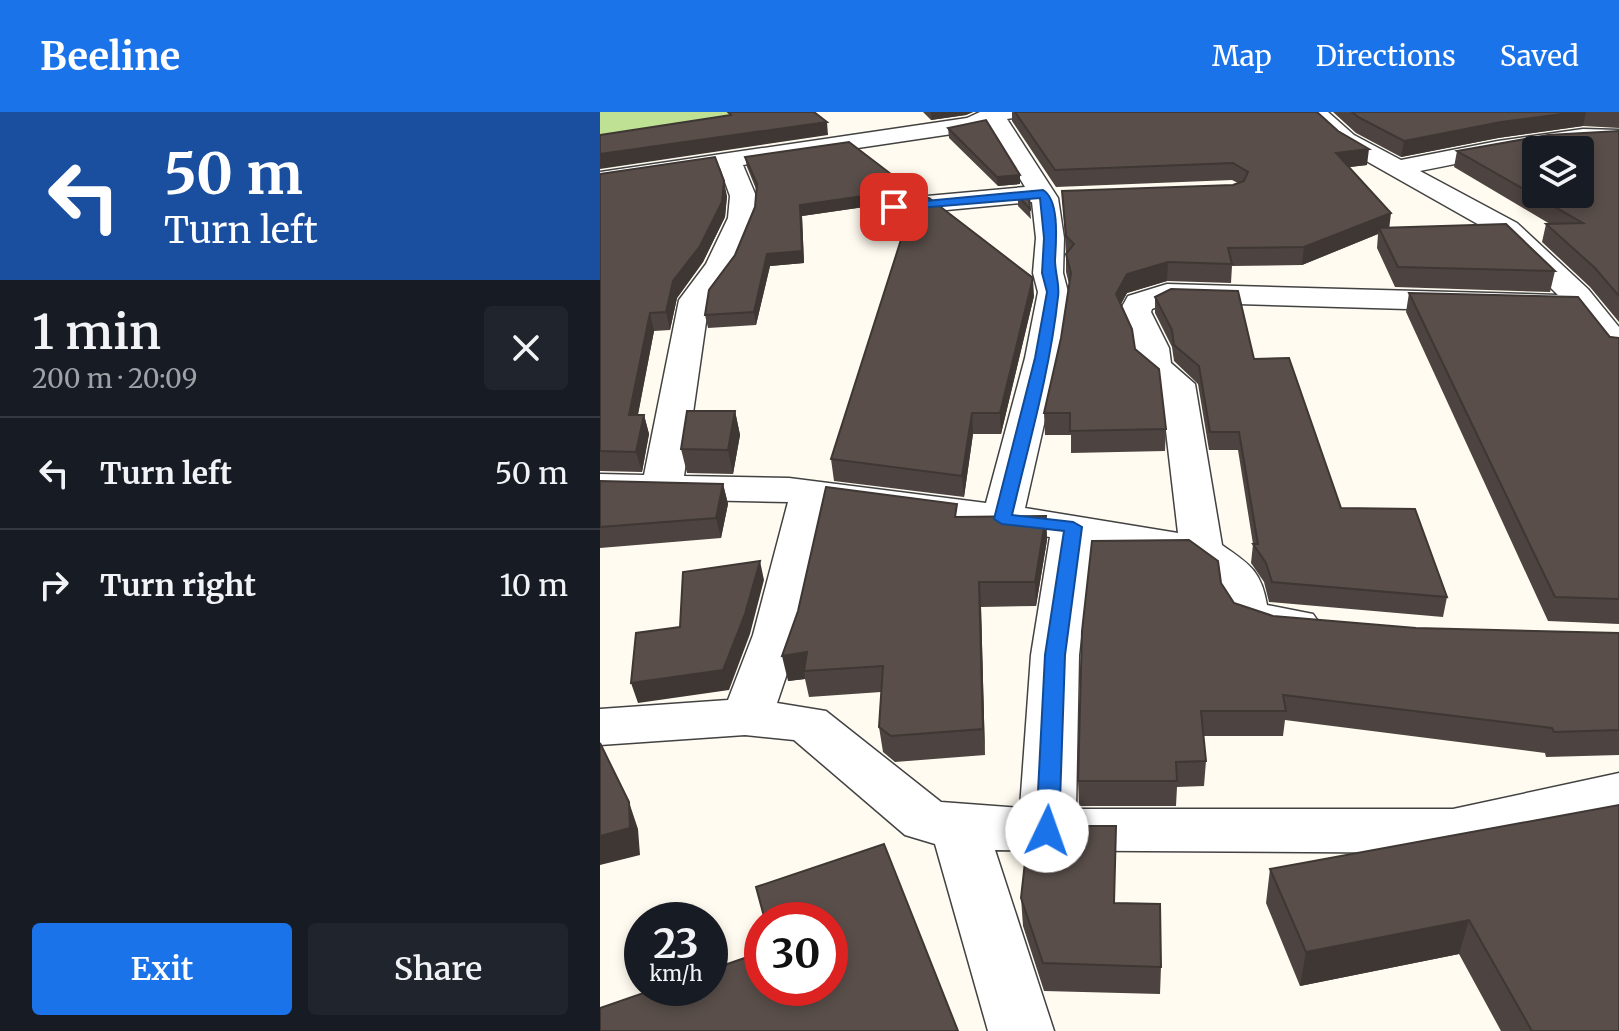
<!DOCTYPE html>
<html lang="en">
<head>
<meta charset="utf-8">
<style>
  body { margin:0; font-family:Merriweather,serif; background:#20242c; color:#f1f3f6; height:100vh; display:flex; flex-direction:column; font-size:30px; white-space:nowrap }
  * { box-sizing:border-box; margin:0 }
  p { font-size:26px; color:#9ea1a6 }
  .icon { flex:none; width:44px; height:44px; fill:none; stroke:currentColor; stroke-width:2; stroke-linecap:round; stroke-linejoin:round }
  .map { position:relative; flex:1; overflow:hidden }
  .details { display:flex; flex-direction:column; background:#171b24; width:600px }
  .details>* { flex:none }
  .guide { background:#1a4fa0; color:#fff; overflow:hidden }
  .controls { position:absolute; left:922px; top:24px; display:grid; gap:16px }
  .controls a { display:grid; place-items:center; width:72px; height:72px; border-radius:8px; background:#171b24; box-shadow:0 4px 12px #0003; font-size:40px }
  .speed { position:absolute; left:24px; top:790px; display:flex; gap:16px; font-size:40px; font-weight:700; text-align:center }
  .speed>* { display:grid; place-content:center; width:104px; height:104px; border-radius:50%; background:#171b24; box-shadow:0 4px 12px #0003; line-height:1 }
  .speed small { font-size:20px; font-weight:400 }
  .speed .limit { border:12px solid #d22; background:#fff; color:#111 }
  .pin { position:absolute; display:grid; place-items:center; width:68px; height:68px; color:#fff; margin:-34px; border-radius:16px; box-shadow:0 4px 12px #0006 }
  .me { position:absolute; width:88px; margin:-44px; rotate:3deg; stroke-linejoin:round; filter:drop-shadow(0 0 6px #0008) }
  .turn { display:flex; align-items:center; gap:28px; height:168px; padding:0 32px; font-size:36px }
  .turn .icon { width:104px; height:104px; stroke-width:2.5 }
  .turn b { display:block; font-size:56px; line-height:68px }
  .round { display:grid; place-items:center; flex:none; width:84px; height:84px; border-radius:8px; background:#20242c }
  .summary { display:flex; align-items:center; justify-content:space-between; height:136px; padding:0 32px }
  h1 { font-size:48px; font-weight:600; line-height:60px }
  .cta { display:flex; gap:16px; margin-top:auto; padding:16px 32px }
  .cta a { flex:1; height:92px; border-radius:8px; background:#1a73e8; color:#fff; font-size:32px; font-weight:600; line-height:92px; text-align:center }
  .cta a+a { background:#20242c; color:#f1f3f6 }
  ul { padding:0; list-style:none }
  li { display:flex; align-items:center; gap:24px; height:112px; padding:0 32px; border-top:2px solid #363941 }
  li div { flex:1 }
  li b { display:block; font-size:30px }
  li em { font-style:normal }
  header { display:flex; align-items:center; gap:48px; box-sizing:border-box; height:112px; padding:0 40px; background:#1a73e8; color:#fff }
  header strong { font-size:38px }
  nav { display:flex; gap:44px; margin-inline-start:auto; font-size:28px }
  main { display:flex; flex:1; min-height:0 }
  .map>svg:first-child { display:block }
  .forest { fill:#bee193 }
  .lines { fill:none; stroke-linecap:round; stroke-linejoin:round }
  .minor-casing { stroke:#424242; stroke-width:3 }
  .minor { fill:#fff; fill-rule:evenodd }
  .wall { fill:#4d4340 }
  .shaded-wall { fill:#3e3734 }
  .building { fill:#594e4a; stroke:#3e3734; stroke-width:2; fill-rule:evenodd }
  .route { fill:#1a73e8; stroke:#114b97; stroke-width:2 }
</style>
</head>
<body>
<header>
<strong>Beeline</strong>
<nav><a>Map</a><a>Directions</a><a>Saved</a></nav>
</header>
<main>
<section class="details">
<div class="guide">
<div class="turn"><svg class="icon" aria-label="left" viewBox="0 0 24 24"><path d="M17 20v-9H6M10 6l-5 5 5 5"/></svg><div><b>50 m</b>Turn left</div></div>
</div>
<div class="summary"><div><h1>1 min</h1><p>200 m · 20:09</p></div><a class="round"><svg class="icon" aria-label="close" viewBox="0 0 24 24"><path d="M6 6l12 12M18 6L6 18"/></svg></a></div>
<ul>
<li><svg class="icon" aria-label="left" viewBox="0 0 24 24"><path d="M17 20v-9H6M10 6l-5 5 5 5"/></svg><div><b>Turn left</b></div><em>50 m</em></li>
<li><svg class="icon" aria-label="right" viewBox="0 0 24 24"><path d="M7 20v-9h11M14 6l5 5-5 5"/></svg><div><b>Turn right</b></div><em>10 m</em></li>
</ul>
<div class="cta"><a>Exit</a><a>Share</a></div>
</section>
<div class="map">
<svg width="1019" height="919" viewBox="0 0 1019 919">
  <rect width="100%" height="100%" fill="#fffbf0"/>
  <!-- forest -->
  <path class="forest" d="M0,0H177L0,28Z"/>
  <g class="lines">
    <!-- minor casing -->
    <g class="minor-casing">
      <path id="minor" d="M380,0H423L420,5L407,7L458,86L464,126L463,161L468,180L459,246L425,396L578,421L561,276L537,255L535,236L519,200L528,184L567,172L958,183L897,123L738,33L704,0H728L754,23L801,48L898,29L983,17L1019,18V32C952,30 886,46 820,59L917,111L988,177L1019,215V246L1007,243L975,202L570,190L552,197L551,200L569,236L571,251L595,272L622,433C649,452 661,458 667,493L713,502L720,512L713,522C691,528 652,528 634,512C622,501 621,486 619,471L588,448L492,431L479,543L476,697H853L1019,661V701L853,741L395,738L454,919H388L335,732L305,723L194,628L145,623L0,633V597L128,588L153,523L188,390L0,386V362L44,363L79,188L106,152L128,106L130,84L120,56L0,74V60L367,6ZM388,13L425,75L294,87L285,89L281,95L285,101L294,103L432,90L436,126L433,161L438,180L425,246L386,391L189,366L84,364L109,189L135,154L154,106L156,84L143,53L372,19ZM228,395L450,425L431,543L420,696L341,690L226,599L177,591L200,523Z"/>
    </g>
    <!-- minor -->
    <use href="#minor" class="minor"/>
  </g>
  <!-- wall -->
  <path class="wall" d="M323,0H373L366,3L331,8Z
    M412,0H717L767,53L749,55L789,116L955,159L950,180L795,175L777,136L778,122L702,153L632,154L631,171L567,169L527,181L521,192L535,237L566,317L565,339L471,341V323H445L444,301L461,226L469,172L466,160V141L462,79L633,73L638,71L632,68L456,75L412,9Z
    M733,0H1019V16L983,14L898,26L801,45L756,21Z
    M348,16L420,63V72L398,74L349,26Z
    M1019,19V210L990,175L942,130L946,112H950L854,55L857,39Z
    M145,45L304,72L305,83L284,86L278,93L202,104L204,151L170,154L156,213L108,216L105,203L135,143L155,95L156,77L147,55Z
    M0,62L127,84L125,105L103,150L77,186L70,218L54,219L38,303H44L49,322L42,360L0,359Z
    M418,84L430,97L431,107L418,94Z
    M809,181L1019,226V512L948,509L806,200Z
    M434,184L401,322H373L364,385L234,369L231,347Z
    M555,185L654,247L741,396L847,485L843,505L669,490L664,470L651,451L653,432L638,338H609L598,272L574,249L572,235L555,201Z
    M135,299L140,323L133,362L87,361L81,337Z
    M0,369L123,372L128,392L121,426L0,436Z
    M446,404L447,428L436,494L381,495L385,643L295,650L283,640L279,615L281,580L209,585L205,567L188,569L358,405Z
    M621,471L634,491L673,504L816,516L1019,521V643L946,645L945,641L685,608L683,624H603L606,649L604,674L577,675L576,694H479L478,669Z
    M1019,693V919H901L859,842L700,874L666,791L670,757Z
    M421,786L514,791L561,855L560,882L444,879L423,814Z"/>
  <!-- shaded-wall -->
  <path class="shaded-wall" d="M331,0H373L366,3L331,8Z
    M977,0H986L983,14L898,26L801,45L804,29L901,10Z
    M227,10L228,23L0,57V42Z
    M769,37L767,53L734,57L736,41Z
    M420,63V72L398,74L397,65Z
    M124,69L127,84L125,105L103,150L77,186L70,218L66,200L73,169Z
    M304,72L305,83L284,86L278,93L202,104L204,151L170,154L156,213L154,200L167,142L200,93L283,75Z
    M791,101L789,118L779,116L778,122L702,153L704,135Z
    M568,150L567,169L527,181L516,201V182L527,162Z
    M433,166L434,184L401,322L400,301Z
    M50,201L54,219L34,322L29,303Z
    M135,299L140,323L133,362L128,338Z
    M372,301L373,322L364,385L362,364Z
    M44,303L49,322L42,360L36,340Z
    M123,372L128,392L121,426L116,406Z
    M446,404L447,428L436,494L435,470Z
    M160,449L164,468L150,522L129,578L38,591L31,571Z
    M379,470L381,495L385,643L383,617Z
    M207,540L204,559L205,567L188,569L182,544Z
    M29,690L38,717L40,743L0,753V724Z
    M869,808L859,842L700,874L706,840Z"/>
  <!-- building -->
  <path class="building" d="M128,0H214L227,10L0,42V23L131,3Z
    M415,0H717L738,19L769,37L736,41L791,101L704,135L628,136L632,152L568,150L527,162L516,182L532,217L535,237L559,257L566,317L470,319V301H444L461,226L471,161L466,142L474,132L466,124L462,79L633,73L644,69L648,60L633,51L455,58Z
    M752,0H977L901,10L804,29L758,5Z
    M386,8L420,63L397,65L348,16Z
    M1019,19V184L995,156L946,112L983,111L857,39L948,23ZM936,38H980V82H936Z
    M249,30L304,72L283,75L277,82L200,93L202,139L167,142L154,200L105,203L109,178L135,143L155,95L157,72L145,45Z
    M115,45L124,69L122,90L100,134L73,169L66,200L50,201L29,303H44L36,340L0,339V62Z
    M429,83L430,97L418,84Z
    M329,86L433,166L400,301H372L362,364L231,347L314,87Z
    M906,112L955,159L798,155L779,116Z
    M571,177L638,179L654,247L689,246L741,396L815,397L847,485L672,470L666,451L653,432H658L639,320H610L599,254L574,233L572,218L555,185Z
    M809,181L978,185L1010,225L1019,226V487L955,485Z
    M87,299H135L128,338L81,337Z
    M0,369L123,372L116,406L0,415Z
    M226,375L357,392L355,405L446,404L435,470H379L383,617L291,624L279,615L283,554L204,559L207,540L182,544L198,499Z
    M589,428L618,449L621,471L634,491L673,504L816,516L1019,521V618L954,620L952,616L683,583L686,599H601L606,649L576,650L577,669H478L482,519L492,429Z
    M160,449L145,502L123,558L31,571L36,521L80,515L83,460Z
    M0,631L29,690L30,716L0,724Z
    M1019,693V919H932L869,808L706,840L670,757Z
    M429,714H516L514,791L560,792L561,855L443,851L421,786Z
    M284,732L358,919H0V896L58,876H110V858L162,840V876H230V808H165L156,775Z"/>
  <!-- route -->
  <path class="route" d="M443,78C460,88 456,130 455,148C455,161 460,173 458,185C450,259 429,331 412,403L473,410L482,415L465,543L459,719L456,725L447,728L439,725L436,719L445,543L464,419L402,412L394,407L435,246L447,180L442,161L444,126L440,86L294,98L289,95L294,92Z"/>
</svg>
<div class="controls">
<a><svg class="icon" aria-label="layers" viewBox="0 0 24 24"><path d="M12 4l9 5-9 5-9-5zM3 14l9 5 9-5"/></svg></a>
</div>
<div class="speed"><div>23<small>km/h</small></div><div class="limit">30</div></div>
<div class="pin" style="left:294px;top:95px;background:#d93025"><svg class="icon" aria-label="arrive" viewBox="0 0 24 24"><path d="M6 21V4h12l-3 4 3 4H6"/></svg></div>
<svg class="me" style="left:447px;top:719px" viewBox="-20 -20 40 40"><circle r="19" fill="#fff"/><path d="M0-13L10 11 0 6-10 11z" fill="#1a73e8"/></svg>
</div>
</main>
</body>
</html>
